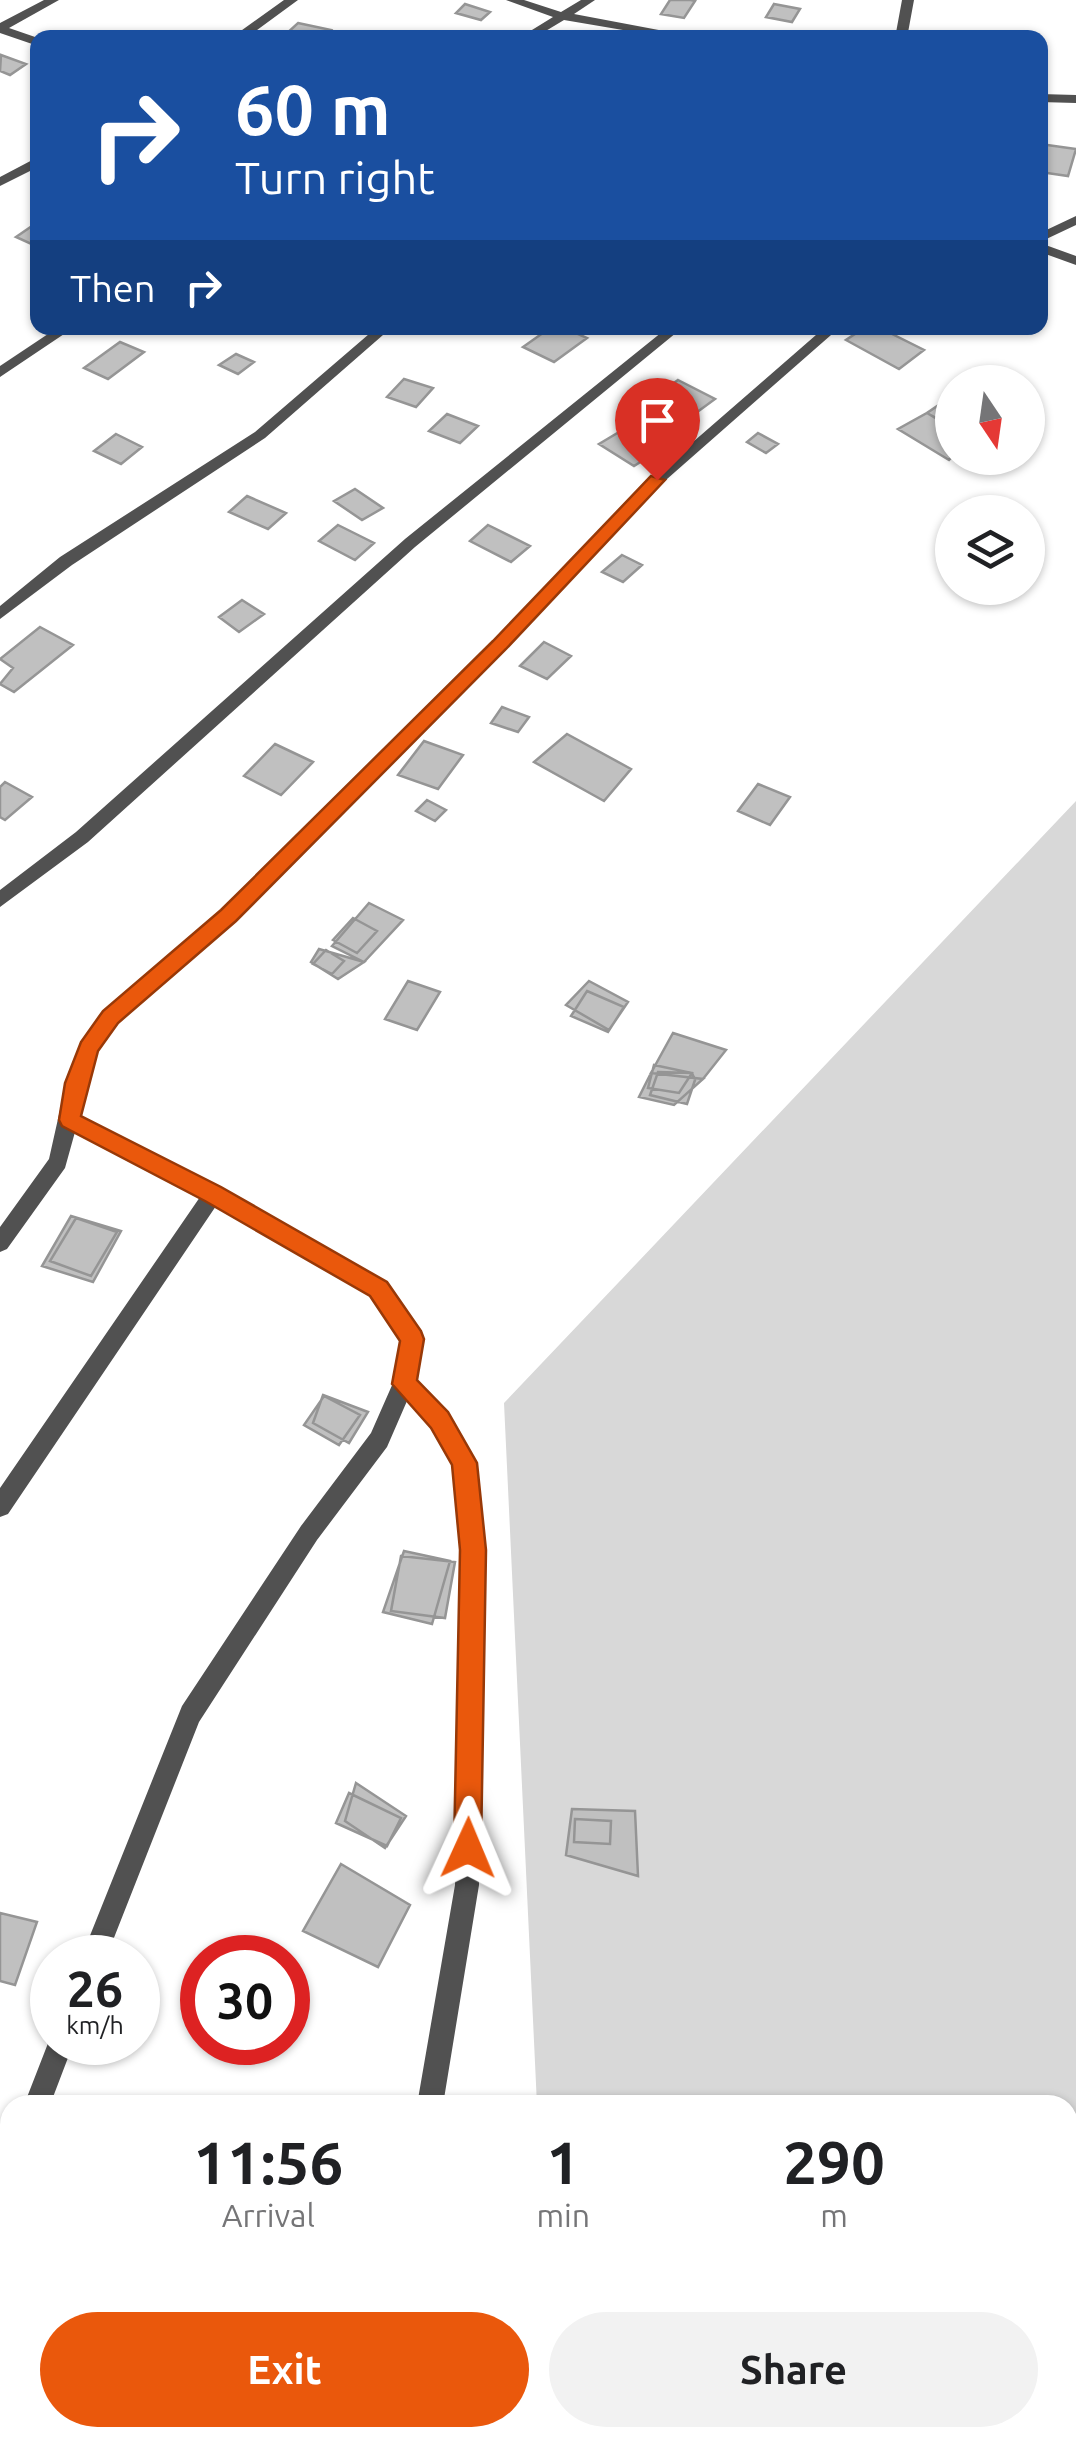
<!DOCTYPE html>
<html lang="en">
<head>
<meta charset="utf-8">
<style>
  body { margin:0; font-family:Ubuntu,sans-serif; background:#f2f2f2; color:#202124; height:100vh; display:flex; flex-direction:column; font-size:38px; white-space:nowrap }
  * { box-sizing:border-box; margin:0 }
  p { font-size:32px; color:#757577 }
  .icon { flex:none; width:55px; height:55px; fill:none; stroke:currentColor; stroke-width:2; stroke-linecap:round; stroke-linejoin:round }
  .map { position:relative; flex:1; overflow:hidden }
  .side { position:absolute; left:0px; top:2095px; width:1078px; height:352px; display:flex; flex-direction:column; background:#fff; border-radius:30px 30px 0 0; box-shadow:0 2px 8px #0004 }
  .side>* { flex:none }
  .hud { position:absolute; left:30px; top:30px; width:1018px; height:305px; border-radius:20px; box-shadow:0 2px 8px #0004; background:#1a4fa0; color:#fff; overflow:hidden }
  .needle { width:65px; rotate:167deg }
  .controls { position:absolute; left:935px; top:365px; display:grid; gap:20px }
  .controls a { display:grid; place-items:center; width:110px; height:110px; border-radius:50%; background:#fff; box-shadow:0 2px 8px #0004; font-size:50px }
  .speed { position:absolute; left:30px; top:1935px; display:flex; gap:20px; font-size:50px; font-weight:700; text-align:center }
  .speed>* { display:grid; place-content:center; width:130px; height:130px; border-radius:50%; background:#fff; box-shadow:0 2px 8px #0004; line-height:1 }
  .speed small { font-size:25px; font-weight:400 }
  .speed .limit { border:15px solid #d22; background:#fff; color:#111 }
  .pin { position:absolute; display:grid; place-items:center; width:85px; height:85px; color:#fff; margin:-102px -42px; border-radius:50% 50% 50% 0; rotate:-45deg; box-shadow:0 0 10px #0007 }
  .pin .icon { rotate:45deg }
  .me { position:absolute; width:110px; margin:-55px; rotate:1deg; stroke-linejoin:round; filter:drop-shadow(0 0 8px #0008) }
  .turn { display:flex; align-items:center; gap:35px; height:210px; padding:0 40px; font-size:45px }
  .turn .icon { width:130px; height:130px; stroke-width:2.5 }
  .turn b { display:block; font-size:70px; line-height:85px }
  .then { display:flex; align-items:center; height:95px; padding:0 40px; background:#0003; gap:20px; font-size:38px }
  .eta { display:flex; justify-content:space-evenly; align-items:center; height:170px; text-align:center }
  .eta b { font-size:60px; font-weight:700; line-height:70px }
  .action { display:flex; gap:20px; margin-top:auto; padding:20px 40px }
  .action a { flex:1; height:115px; border-radius:60px; background:#ea580c; color:#fff; font-size:40px; font-weight:700; line-height:115px; text-align:center }
  .action a+a { background:#f2f2f2; color:#202124 }
  .map>svg:first-child { display:block }
  .green { fill:#d8d8d8 }
  .building { fill:#c0c0c0; stroke:#959595; stroke-width:2.5 }
  .lines { fill:none; stroke-linecap:round; stroke-linejoin:round }
  .street { fill:#515151; fill-rule:evenodd }
  .route { fill:#ea580c; stroke:#983908; stroke-width:2.5 }
</style>
</head>
<body>
<div class="map">
<svg width="1076" height="2447" viewBox="0 0 1076 2447">
  <rect width="100%" height="100%" fill="#fff"/>
  <!-- green -->
  <path class="green" d="M1076,801V2447H553V2438H1068V2105H537L504,1403Z"/>
  <!-- building -->
  <path class="building" d="M670,0H691L695,1L684,18L661,14Z
    M465,4L490,12L481,20L456,13Z
    M774,4L800,9L792,22L766,17Z
    M298,23L331,30L324,38L285,35Z
    M1,55L26,64L10,75L0,71Z
    M1040,144L1076,149L1068,176L1040,172Z
    M35,224L38,247L16,237Z
    M550,328H565L587,338L554,362L523,347Z
    M864,328H880L924,350L899,369L846,340Z
    M120,342L144,352L108,379L84,368Z
    M236,354L254,362L238,374L219,365Z
    M404,379L433,388L416,407L387,397Z
    M678,380L715,399L689,418L652,399Z
    M949,398L952,400L951,426L927,413Z
    M927,413L952,428V457L949,460L898,429Z
    M447,414L478,426L460,443L429,431Z
    M641,419L675,440L634,466L599,444Z
    M758,433L778,444L766,453L747,442Z
    M116,434L142,447L121,464L94,451Z
    M355,489L383,508L362,520L334,501Z
    M247,496L286,513L268,529L229,512Z
    M338,525L374,543L355,560L319,541Z
    M488,525L530,546L511,562L470,541Z
    M622,555L642,565L623,582L602,572Z
    M242,600L264,614L239,632L219,617Z
    M40,627L73,645L14,692L0,684L13,668L0,659Z
    M544,642L571,656L547,679L520,666Z
    M502,707L529,717L518,732L491,723Z
    M567,734L631,769L604,801L534,762Z
    M424,741L463,755L438,789L398,775Z
    M275,744L313,762L281,795L244,776Z
    M5,782L32,797L5,820L0,817V787Z
    M758,784L790,797L770,825L738,811Z
    M427,800L446,810L435,821L416,811Z
    M369,903L403,920L364,962L332,946Z
    M353,918L377,931L357,953L333,940Z
    M319,949L364,962L338,979L311,962Z
    M326,950L344,961L332,974L313,964Z
    M408,981L440,992L417,1030L385,1019Z
    M589,981L628,1002L609,1030L566,1005Z
    M587,991L624,1007L608,1032L571,1016Z
    M673,1033L726,1050L703,1079L651,1073Z
    M654,1065L692,1073L679,1093L648,1088Z
    M658,1072L692,1073L695,1080L687,1104L650,1095Z
    M651,1073L703,1079L674,1105L639,1097Z
    M71,1216L121,1231L93,1282L42,1266Z
    M76,1218L117,1232L91,1276L50,1261Z
    M323,1395L368,1412L349,1443L313,1423Z
    M324,1396L360,1415L339,1445L304,1425Z
    M404,1551L450,1561L432,1624L383,1612Z
    M401,1556L455,1562L445,1618L391,1611Z
    M356,1783L406,1816L385,1848L345,1821Z
    M349,1793L401,1818L387,1846L336,1823Z
    M572,1809L635,1811L638,1876L566,1855Z
    M575,1819L611,1821L610,1844L574,1842Z
    M341,1864L410,1905L378,1967L303,1931Z
    M0,1913L37,1922L15,1985L0,1981Z
    M174,2438H324L320,2447H179L172,2444Z"/>
  <g class="lines">
    <!-- street -->
    <path class="street" d="M44,0H59L9,28L38,38V46L0,33V23Z
      M284,0H298L246,38H231Z
      M506,0H524L561,12L581,0H595L574,14L701,38H670L564,20L534,38H519L553,17Z
      M902,0H914L907,38H895Z
      M1040,94L1076,95V103L1040,102Z
      M38,157V167L0,186V177Z
      M1076,216V225L1040,242V233Z
      M1040,243L1076,256V265L1040,252Z
      M57,328H73L0,377V366Z
      M376,328H391L265,438L72,565L0,619V606L60,557L255,432Z
      M667,328H682L415,547L88,842L0,907V890L76,832L405,539Z
      M824,328H839L642,501L505,649L234,920L117,1022L97,1051L78,1115L220,1188L386,1283L422,1339L415,1380L447,1413L476,1463L484,1550L479,1885L443,2105H417L455,1885L462,1550L454,1465L431,1427L407,1401L387,1447L317,1540L199,1722L106,1958H81L182,1706L301,1526L371,1433L393,1383L401,1340L372,1295L216,1206L8,1514L0,1517V1488L200,1197L75,1132L65,1168L7,1249L0,1252V1227L49,1159L66,1083L82,1043L103,1012L222,910L493,641L632,495Z
      M52,2033V2042H74L50,2105H24Z
      M10,2165V2212L0,2217V2170Z
      M360,2438H388L386,2447H358Z"/>
  </g>
  <!-- route -->
  <path class="route" d="M651,476L665,480L506,649L236,921L118,1023L98,1051L81,1116L221,1187L387,1282L421,1331L424,1339L417,1380L448,1412L477,1463L486,1550L481,1848L477,1858L468,1862L458,1858L454,1848L460,1550L452,1465L431,1428L392,1384L400,1341L370,1296L205,1201L62,1126L59,1120L65,1083L81,1042L103,1011L221,910L493,641Z"/>
</svg>
<div class="controls">
<a><svg class="needle" viewBox="-14 -14 28 28"><path d="M0-13l5 13h-10z" fill="#e53935"/><path d="M0 13l5-13h-10z" fill="#757577"/></svg></a>
<a><svg class="icon" aria-label="layers" viewBox="0 0 24 24"><path d="M12 4l9 5-9 5-9-5zM3 14l9 5 9-5"/></svg></a>
</div>
<div class="speed"><div>26<small>km/h</small></div><div class="limit">30</div></div>
<div class="pin" style="left:657px;top:480px;background:#d93025"><svg class="icon" aria-label="arrive" viewBox="0 0 24 24"><path d="M6 21V4h12l-3 4 3 4H6"/></svg></div>
<svg class="me" style="left:468px;top:1848px" viewBox="-20 -20 40 40"><path d="M0-17L14 15 0 8-14 15z" fill="#ea580c" stroke="#fff" stroke-width="4"/></svg>
<div class="hud">
<div class="turn"><svg class="icon" aria-label="right" viewBox="0 0 24 24"><path d="M7 20v-9h11M14 6l5 5-5 5"/></svg><div><b>60 m</b>Turn right</div></div>
<div class="then">Then<svg class="icon" aria-label="right" viewBox="0 0 24 24"><path d="M7 20v-9h11M14 6l5 5-5 5"/></svg></div>
</div>
<section class="side">
<div class="eta">
<div><b>11:56</b><p>Arrival</p></div>
<div><b>1</b><p>min</p></div>
<div><b>290</b><p>m</p></div>
</div>
<div class="action"><a>Exit</a><a>Share</a></div>
</section>
</div>
</body>
</html>
